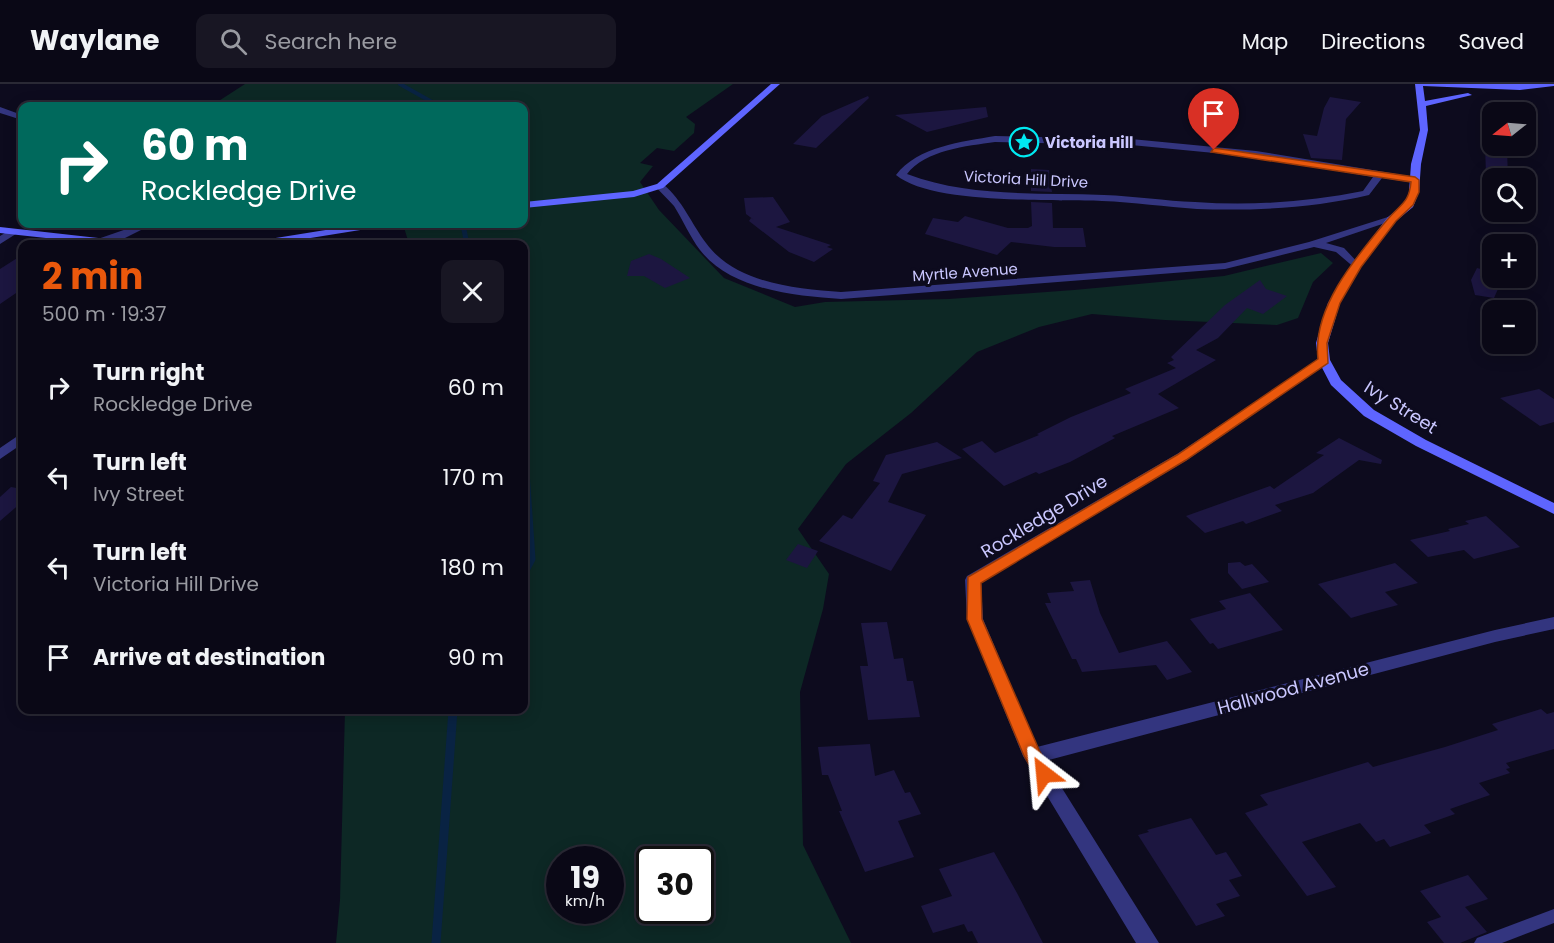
<!DOCTYPE html>
<html lang="en">
<head>
<meta charset="utf-8">
<style>
  body { margin:0; font-family:Poppins,sans-serif; background:#181623; color:#f1f3f6; height:100vh; display:flex; flex-direction:column; font-size:22px; white-space:nowrap }
  * { box-sizing:border-box; margin:0 }
  p { font-size:20px; color:#999aa1 }
  .icon { flex:none; width:33px; height:33px; fill:none; stroke:currentColor; stroke-width:2; stroke-linecap:round; stroke-linejoin:round }
  .map { position:relative; flex:1; overflow:hidden }
  .drawer { position:absolute; left:18px; top:156px; width:510px; height:474px; display:flex; flex-direction:column; background:#0a0816; border-radius:12px; box-shadow:0 3px 15px #0003,0 0 0 2px #2a2935 }
  .drawer>* { flex:none }
  .hud { position:absolute; left:18px; top:18px; width:510px; height:126px; border-radius:12px; box-shadow:0 3px 15px #0003,0 0 0 2px #2a2935; background:#00695c; color:#fff; overflow:hidden }
  .needle { width:39px; rotate:253deg }
  .tools { position:absolute; left:1482px; top:18px; display:grid; gap:12px }
  .tools a { display:grid; place-items:center; width:54px; height:54px; border-radius:12px; background:#0a0816; box-shadow:0 3px 15px #0003,0 0 0 2px #2a2935; font-size:30px }
  .speed { position:absolute; left:546px; top:762px; display:flex; gap:12px; font-size:30px; font-weight:700; text-align:center }
  .speed>* { display:grid; place-content:center; width:78px; height:78px; border-radius:50%; background:#0a0816; box-shadow:0 3px 15px #0003,0 0 0 2px #2a2935; line-height:1 }
  .speed small { font-size:15px; font-weight:400 }
  .speed .limit { border:3px solid #111; border-radius:9px; background:#fff; color:#111 }
  .pin { position:absolute; display:grid; place-items:center; width:51px; height:51px; color:#fff; margin:-62px -26px; border-radius:50% 50% 50% 0; rotate:-45deg; box-shadow:0 0 6px #0007 }
  .pin .icon { rotate:45deg }
  .me { position:absolute; width:66px; margin:-33px; rotate:331deg; stroke-linejoin:round; filter:drop-shadow(0 0 4px #0008) }
  .turn { display:flex; align-items:center; gap:21px; height:126px; padding:0 24px; font-size:27px }
  .turn .icon { width:78px; height:78px; stroke-width:2.5 }
  .turn b { display:block; font-size:42px; line-height:51px }
  .round { display:grid; place-items:center; flex:none; width:63px; height:63px; border-radius:12px; background:#181623 }
  .summary { display:flex; align-items:center; justify-content:space-between; height:102px; padding:0 24px }
  h1 { font-size:36px; font-weight:700; line-height:45px; color:#ea580c }
  ul { padding:0; list-style:none }
  li { display:flex; align-items:center; gap:18px; height:90px; padding:0 24px }
  li div { flex:1 }
  li b { display:block; font-size:22px }
  li em { font-style:normal }
  header { display:flex; align-items:center; gap:36px; box-sizing:border-box; height:84px; padding:0 30px; background:#0a0816; border-bottom:2px solid #2a2935 }
  header strong { font-size:28px }
  nav { display:flex; gap:33px; margin-inline-start:auto; font-size:21px }
  .search { width:420px; height:54px; background:#181623; display:flex; align-items:center; gap:15px; box-sizing:border-box; padding:0 21px; border-radius:12px; color:#999aa1; font-size:22px }
  .map>svg:first-child { display:block }
  .green { fill:#0d2825; fill-rule:evenodd }
  .lines { fill:none; stroke-linecap:round; stroke-linejoin:round }
  .stream-far3 { stroke:#092343; stroke-width:4 }
  .stream-far2 { stroke:#092343; stroke-width:5 }
  .stream-far1 { stroke:#092343; stroke-width:7 }
  .stream { stroke:#092343; stroke-width:9 }
  .building { fill:#1c1640 }
  .lane { fill:#33357f; fill-rule:evenodd }
  .street { fill:#33357f; fill-rule:evenodd }
  .secondary { fill:#5e65ff; fill-rule:evenodd }
  .route { fill:#ea580c; stroke:#983908; stroke-width:1.5 }
  .labels { text-anchor:middle; dominant-baseline:central; stroke-width:6; stroke-linejoin:round; paint-order:stroke }
  .far-poi-label { font-size:15px; font-weight:bold; fill:#cac7ff; stroke:#0d0b1e; text-anchor:start }
  .far-street-label { font-size:15px; fill:#cac7ff; stroke:#0d0b1e }
  .street-label { font-size:18px; fill:#cac7ff; stroke:#0d0b1e }
</style>
</head>
<body>
<header>
<strong>Waylane</strong>
<div class="search"><svg class="icon" aria-label="search" viewBox="0 0 24 24"><circle cx="10" cy="10" r="6"/><path d="M15 15l6 6"/></svg>Search here</div>
<nav><a>Map</a><a>Directions</a><a>Saved</a></nav>
</header>
<div class="map">
<svg width="1554" height="859" viewBox="0 0 1554 859">
  <rect width="100%" height="100%" fill="#0d0b1e"/>
  <!-- green -->
  <path class="green" d="M245,0H733L686,33L695,40L694,49L674,67L657,64L640,79L653,82L640,98L659,126L724,194L795,223L825,218L949,215L1074,206L1224,192L1321,169L1333,179L1313,198L1298,234L1277,241L1165,236L1092,230L1039,243L977,268L911,329L846,380L798,445L829,490L823,525L800,608L803,761L851,859H336L340,816L345,626H524V160H409L403,140H524V22H211ZM560,776H610V826H560ZM650,776H700V826H650Z"/>
  <g class="lines">
    <!-- stream-far3 -->
    <path class="stream-far3" d="M400,0L439,22
      M463,140V142"/>
    <!-- stream-far2 -->
    <path class="stream-far2" d="M463,141L467,160"/>
    <!-- stream-far1 -->
    <path class="stream-far1" d="M524,359L532,475L524,490"/>
    <!-- stream -->
    <path class="stream" d="M436,859L453,626"/>
  </g>
  <!-- building -->
  <path class="building" d="M868,12L869,14L816,64L793,60L822,32Z
    M1330,13L1361,18L1346,35L1342,76L1311,74L1303,50L1317,52L1324,24Z
    M986,23L988,33L927,48L895,31Z
    M1485,61L1507,65L1508,94L1486,90Z
    M1031,85L1049,86L1052,108L1031,107Z
    M773,113L790,138L776,143L831,161L827,163L833,165L814,178L789,168L749,137L751,134L754,136L746,130L744,114Z
    M1031,118L1052,119L1053,144H1083L1086,163H1054L1011,158L997,171L925,150L933,134L958,138L965,132L1008,144H1028L1032,142Z
    M649,170L661,175L690,194L665,204L644,192H627L631,177Z
    M22,171V205L0,220V185Z
    M1477,184L1492,188V194L1502,196L1494,214L1475,211L1471,196Z
    M1260,196L1266,205L1287,212L1263,230L1247,224L1218,254L1196,266L1216,276L1158,310L1179,324L1112,352L1115,354L1070,378L1039,390L1036,388L1004,402L962,365L982,357L995,369L1039,351L1037,350L1071,333L1131,309L1125,305L1176,284L1167,279L1174,276L1171,273L1225,221Z
    M1539,305L1554,315V338L1540,342L1500,314Z
    M1339,354L1382,376L1381,380L1359,376L1313,409L1275,421L1282,427L1246,440L1243,437L1205,449L1186,432L1270,402L1274,405L1324,371L1316,369Z
    M937,358L962,374L902,390L888,418L926,431L891,487L819,457L843,431L852,435L880,399L873,397L886,371Z
    M11,403L22,405V418L0,437V413Z
    M1486,432L1520,463L1474,475L1464,466L1428,473L1410,456L1450,447L1448,445L1469,440L1465,437Z
    M798,460L818,467L807,484L786,476Z
    M1240,478L1245,482L1252,480L1269,498L1242,505L1228,489V479Z
    M1395,479L1418,499L1385,508L1398,521L1368,529L1351,534L1318,500Z
    M1090,496L1100,529L1119,569L1167,557L1192,588L1167,596L1156,581L1082,588L1076,575H1072L1045,519H1051L1047,509L1074,507L1070,498Z
    M1250,509L1283,546L1218,565L1213,559L1210,560L1190,535L1226,525L1219,517Z
    M887,538L894,575L903,574L907,597H913L920,633L868,636L860,582H868L861,539Z
    M1541,625L1547,630L1554,628V665L1506,679L1510,684L1506,685L1510,689L1479,699L1490,711L1450,725L1455,730L1424,741L1431,749L1390,763L1384,755L1376,758L1360,739L1302,758L1336,803L1307,812L1245,729L1268,721L1260,711L1368,678L1373,683L1445,663L1498,646L1492,640Z
    M870,660L875,692L894,686L905,709L910,708L921,730L898,737L914,773L865,788L839,727H842L828,691H822L818,663Z
    M1191,734L1216,771L1226,768L1242,792L1229,796L1240,812L1216,820L1225,832L1196,842L1138,751L1149,748L1147,746Z
    M994,768L1017,809L1043,859H978L972,847L968,848L964,840L933,849L921,822L952,812L939,785Z
    M1468,791L1488,815L1465,823L1487,848L1460,859H1444L1427,838L1441,833L1420,807Z"/>
  <g class="lines">
    <!-- lane -->
    <path class="lane" d="M1554,825V839L1502,859H1474L1477,854Z"/>
    <!-- street -->
    <path class="street" d="M0,23L22,31V36L0,29Z
      M995,52L1131,55L1256,67L1415,93L1420,96L1415,99L1382,94L1369,111C1314,124 1254,127 1197,125C1165,123 1134,118 1102,117C1054,115 932,121 896,91C918,62 962,58 995,52ZM995,58L1131,61L1256,73L1373,93L1363,107C1308,118 1251,122 1195,118C1165,117 1135,112 1104,111C1037,108 971,114 907,90C925,66 967,62 995,58Z
      M657,100H663C683,117 691,139 706,159C735,199 795,205 841,208L1225,179L1309,158L1388,133L1397,135L1326,159L1344,164L1361,182L1356,185L1336,168L1314,163L1225,185L841,215C795,212 731,206 700,166C690,153 683,136 674,122C668,115 661,109 655,102Z
      M141,140H153L125,154L97,160L92,157Z
      M10,146L19,148L0,160V152Z
      M1324,272L1330,276L1328,279L1187,376L981,499L983,535L1037,663L1495,546L1554,533V545L1495,558L1045,677L1159,859H1136L1023,672L967,535L965,496L967,492L1177,370Z
      M22,349V360L0,375V364Z"/>
    <!-- secondary -->
    <path class="secondary" d="M771,0H780L663,104L634,113L524,124V118L633,107L657,100Z
      M1415,0H1554V2L1520,6L1423,2L1425,17L1468,9L1472,11L1426,22L1428,46L1421,80L1419,108L1413,123L1396,137L1361,183L1340,219L1328,259L1330,276L1341,296L1374,326L1426,356L1554,419V430L1416,362L1364,332L1331,301L1318,276L1316,259L1328,219L1352,180L1388,133L1405,120L1409,108L1411,80L1420,46Z
      M363,140H384L379,143L273,160H252L257,157Z
      M0,143L125,157L130,160H101L0,149Z"/>
  </g>
  <!-- route -->
  <path class="route" d="M1214,64L1415,93L1419,96V108L1413,121L1396,137L1361,183L1340,219L1327,259L1328,279L1186,376L981,499L982,535L1040,668L1053,690L1050,696L1044,698L1038,696L1024,672L967,535L968,493L1177,371L1318,275C1312,224 1356,173 1387,136C1400,120 1409,120 1411,98L1211,68Z"/>
  <!-- icons -->
  <defs>
    <g id="sight-ring" transform="scale(1.5)"><circle r="9.5" fill="#0d0b1e" stroke="#00eaf2" stroke-width="1.5"/><path d="M0-6L1.8-2.2L6-1.7L2.9 1.2L3.7 5.4L0 3.3L-3.7 5.4L-2.9 1.2L-6-1.7L-1.8-2.2Z" fill="#00eaf2"/></g>
  </defs>
  <g fill-rule="evenodd">
    <use href="#sight-ring" x="1024" y="58"/>
  </g>
  <g class="labels">
    <!-- far-poi labels -->
    <g class="far-poi-label">
      <text x="1045" y="58">Victoria Hill</text>
    </g>
    <!-- far-street labels -->
    <g class="far-street-label">
      <text transform="translate(1026 95) rotate(3)">Victoria Hill Drive</text>
      <text transform="translate(965 188) rotate(-4)">Myrtle Avenue</text>
    </g>
    <!-- street labels -->
    <g class="street-label">
      <text transform="translate(1401 323) rotate(32)">Ivy Street</text>
      <text transform="translate(1044 432) rotate(-31)">Rockledge Drive</text>
      <text transform="translate(1293 604) rotate(-15)">Hallwood Avenue</text>
    </g>
  </g>
</svg>
<div class="tools">
<a><svg class="needle" viewBox="-14 -14 28 28"><path d="M0-13l5 13h-10z" fill="#e53935"/><path d="M0 13l5-13h-10z" fill="#999aa1"/></svg></a>
<a><svg class="icon" aria-label="search" viewBox="0 0 24 24"><circle cx="10" cy="10" r="6"/><path d="M15 15l6 6"/></svg></a>
<a>+</a>
<a>−</a>
</div>
<div class="speed"><div>19<small>km/h</small></div><div class="limit">30</div></div>
<div class="pin" style="left:1214px;top:66px;background:#d93025"><svg class="icon" aria-label="arrive" viewBox="0 0 24 24"><path d="M6 21V4h12l-3 4 3 4H6"/></svg></div>
<svg class="me" style="left:1044px;top:690px" viewBox="-20 -20 40 40"><path d="M0-17L14 15 0 8-14 15z" fill="#ea580c" stroke="#fff" stroke-width="4"/></svg>
<div class="hud">
<div class="turn"><svg class="icon" aria-label="right" viewBox="0 0 24 24"><path d="M7 20v-9h11M14 6l5 5-5 5"/></svg><div><b>60 m</b>Rockledge Drive</div></div>
</div>
<section class="drawer">
<div class="summary"><div><h1>2 min</h1><p>500 m · 19:37</p></div><a class="round"><svg class="icon" aria-label="close" viewBox="0 0 24 24"><path d="M6 6l12 12M18 6L6 18"/></svg></a></div>
<ul>
<li><svg class="icon" aria-label="right" viewBox="0 0 24 24"><path d="M7 20v-9h11M14 6l5 5-5 5"/></svg><div><b>Turn right</b><p>Rockledge Drive</p></div><em>60 m</em></li>
<li><svg class="icon" aria-label="left" viewBox="0 0 24 24"><path d="M17 20v-9H6M10 6l-5 5 5 5"/></svg><div><b>Turn left</b><p>Ivy Street</p></div><em>170 m</em></li>
<li><svg class="icon" aria-label="left" viewBox="0 0 24 24"><path d="M17 20v-9H6M10 6l-5 5 5 5"/></svg><div><b>Turn left</b><p>Victoria Hill Drive</p></div><em>180 m</em></li>
<li><svg class="icon" aria-label="arrive" viewBox="0 0 24 24"><path d="M6 21V4h12l-3 4 3 4H6"/></svg><div><b>Arrive at destination</b></div><em>90 m</em></li>
</ul>
</section>
</div>
</body>
</html>
